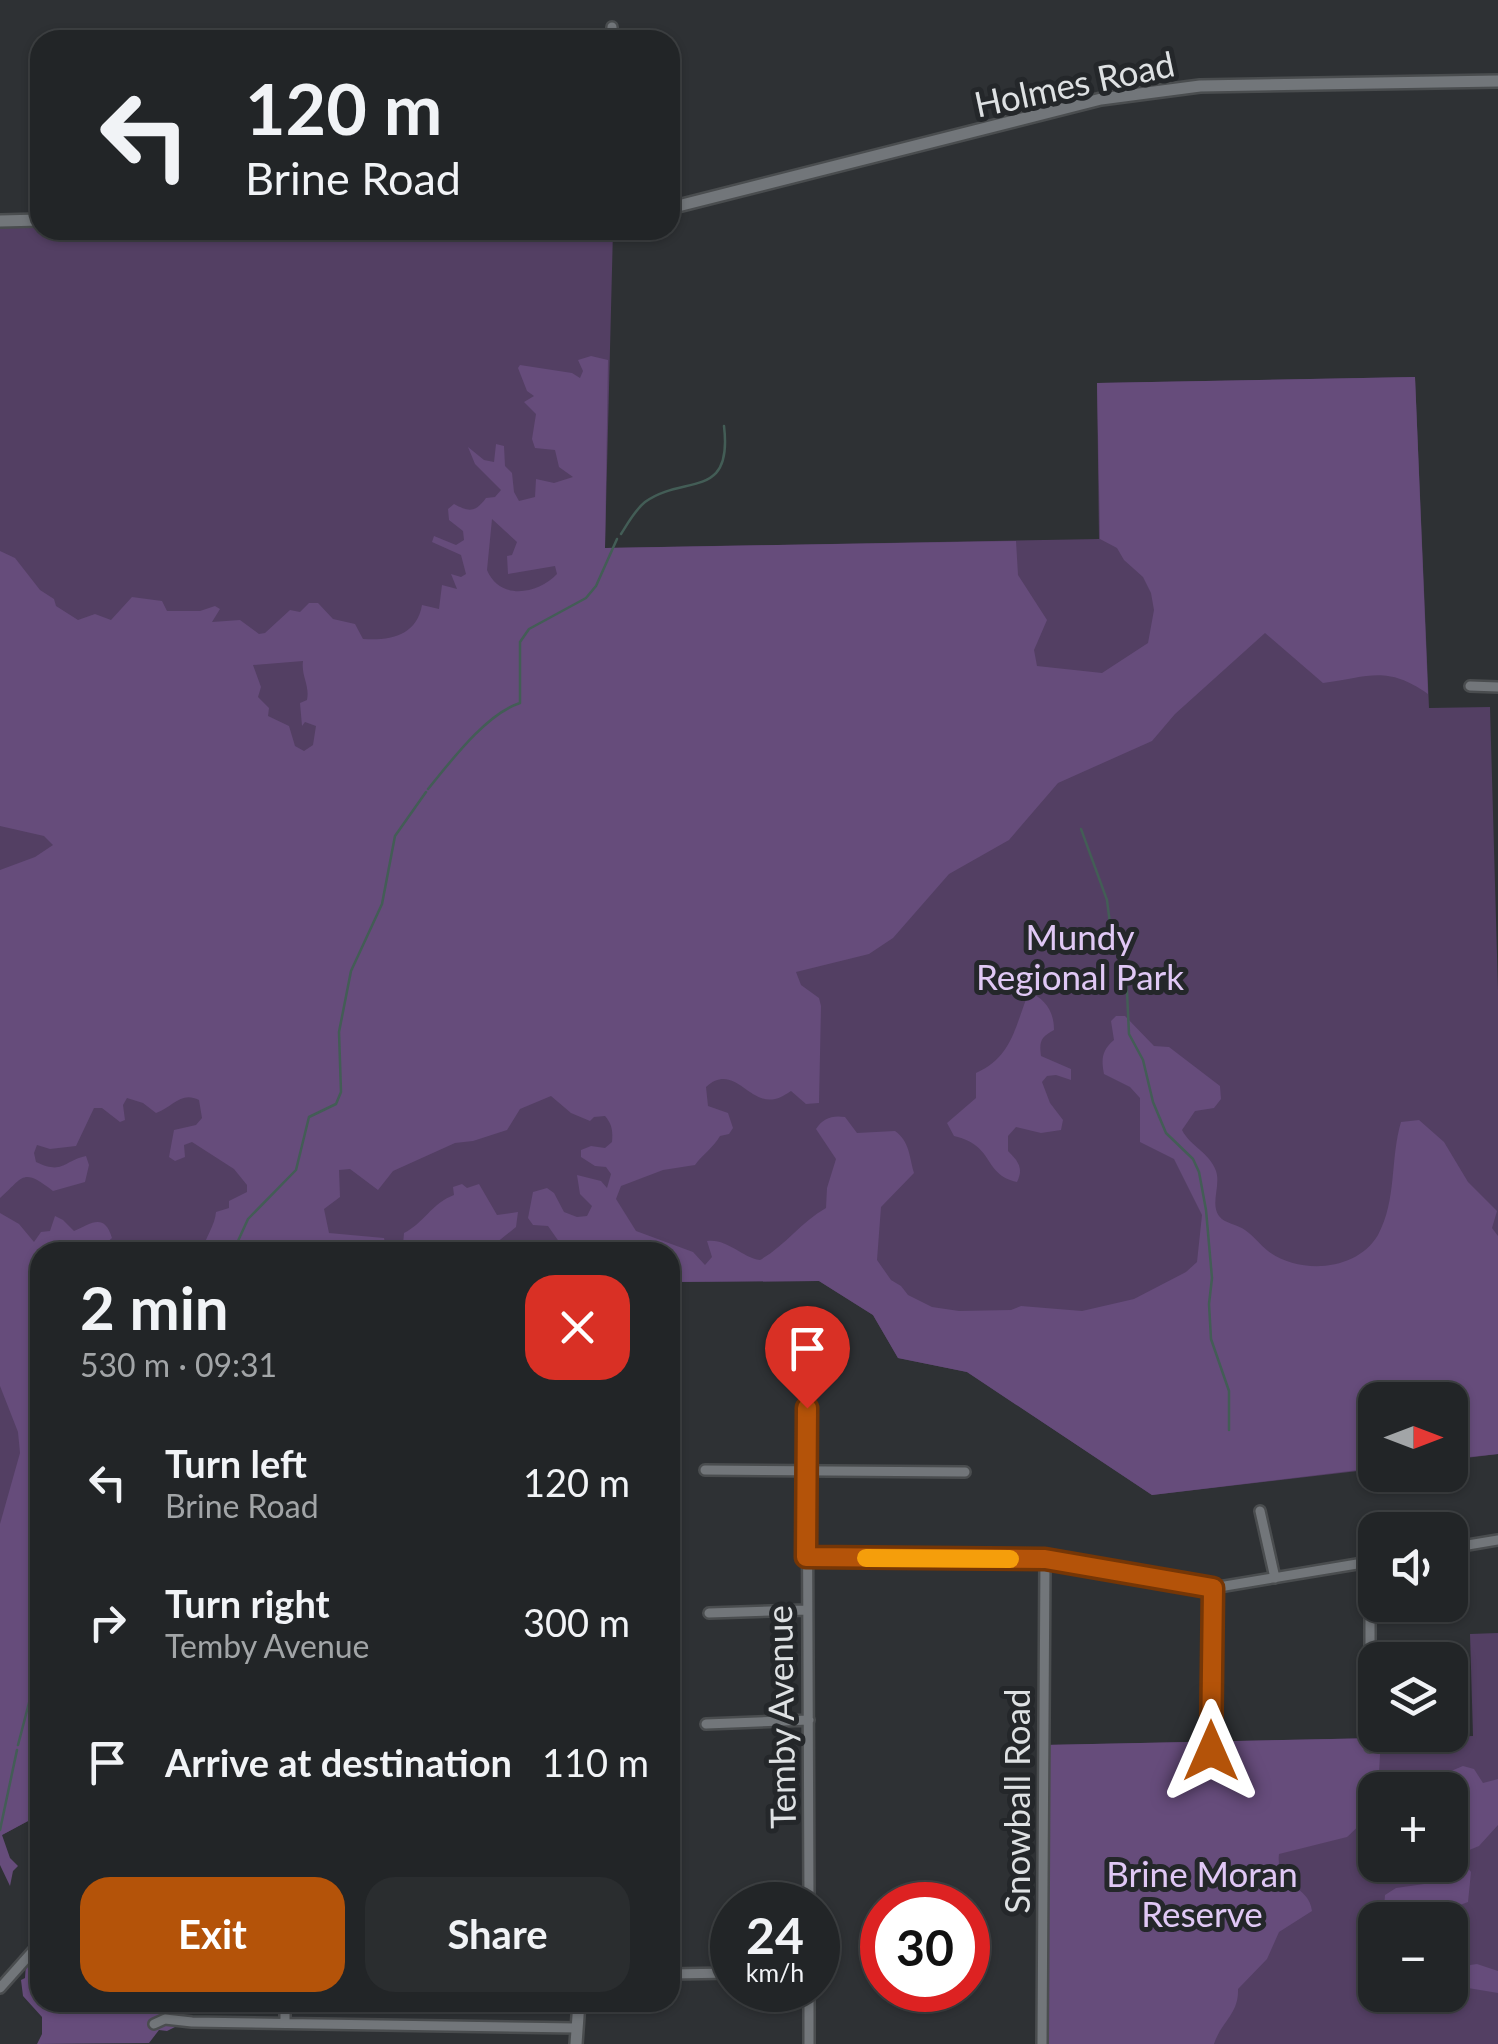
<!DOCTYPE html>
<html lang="en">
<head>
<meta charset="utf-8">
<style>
  body { margin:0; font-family:Lato,sans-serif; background:#2a2d2f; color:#f1f3f6; height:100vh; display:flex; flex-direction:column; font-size:38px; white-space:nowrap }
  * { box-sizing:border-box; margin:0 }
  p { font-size:32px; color:#a2a5a7 }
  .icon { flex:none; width:55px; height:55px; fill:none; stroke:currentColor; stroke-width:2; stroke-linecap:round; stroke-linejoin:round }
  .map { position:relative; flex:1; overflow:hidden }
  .details { position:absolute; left:30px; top:1242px; width:650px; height:770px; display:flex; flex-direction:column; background:#222527; border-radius:30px; box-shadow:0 2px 8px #0004,0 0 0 2px #3f4244 }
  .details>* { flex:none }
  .banner { position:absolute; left:30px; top:30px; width:650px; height:210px; border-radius:30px; box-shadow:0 2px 8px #0004,0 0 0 2px #3f4244; background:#222527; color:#f1f3f6; overflow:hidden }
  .needle { width:65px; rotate:90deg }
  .fabs { position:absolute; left:1358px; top:1382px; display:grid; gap:20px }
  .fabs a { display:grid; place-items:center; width:110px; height:110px; border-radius:20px; background:#222527; box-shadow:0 2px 8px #0004,0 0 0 2px #3f4244; font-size:50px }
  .speed { position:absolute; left:710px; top:1882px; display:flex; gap:20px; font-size:50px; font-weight:700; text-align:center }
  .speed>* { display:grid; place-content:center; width:130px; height:130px; border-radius:50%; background:#222527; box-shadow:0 2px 8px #0004,0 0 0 2px #3f4244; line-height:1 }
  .speed small { font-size:25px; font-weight:400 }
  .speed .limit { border:15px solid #d22; background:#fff; color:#111 }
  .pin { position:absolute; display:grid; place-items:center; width:85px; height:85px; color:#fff; margin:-102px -42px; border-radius:50% 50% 50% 0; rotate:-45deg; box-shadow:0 0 10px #0007 }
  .pin .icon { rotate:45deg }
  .me { position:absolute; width:110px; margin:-55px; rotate:0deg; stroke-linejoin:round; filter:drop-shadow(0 0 8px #0008) }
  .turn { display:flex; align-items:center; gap:35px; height:210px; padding:0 50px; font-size:45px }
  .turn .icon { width:130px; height:130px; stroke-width:2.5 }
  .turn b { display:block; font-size:70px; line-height:85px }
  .round { display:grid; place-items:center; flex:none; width:105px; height:105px; border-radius:30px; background:#2a2d2f }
  .overview { display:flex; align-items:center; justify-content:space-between; height:170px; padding:0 50px }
  h1 { font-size:60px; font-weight:700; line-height:75px }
  .primary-button { display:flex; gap:20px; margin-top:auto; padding:20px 50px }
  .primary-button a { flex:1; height:115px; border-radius:30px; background:#b45309; color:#fff; font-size:40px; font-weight:700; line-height:115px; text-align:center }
  .primary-button a+a { background:#2a2d2f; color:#f1f3f6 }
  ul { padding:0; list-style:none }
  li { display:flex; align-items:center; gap:30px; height:140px; padding:0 50px }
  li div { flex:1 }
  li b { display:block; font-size:38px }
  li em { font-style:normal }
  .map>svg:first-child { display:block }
  .green { fill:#533f63; fill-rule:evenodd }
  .forest { fill:#664c7b; fill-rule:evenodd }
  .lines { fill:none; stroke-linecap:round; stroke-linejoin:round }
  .stream { stroke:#435d56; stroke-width:2.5 }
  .minor-casing { stroke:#4a4d4f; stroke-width:14 }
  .tertiary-casing { stroke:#4a4d4f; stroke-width:16 }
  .minor { stroke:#72767a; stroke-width:9 }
  .tertiary { stroke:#72767a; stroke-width:11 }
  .route-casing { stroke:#753606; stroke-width:25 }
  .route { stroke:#b45309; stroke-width:18 }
  .slow { stroke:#f59e0b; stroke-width:18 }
  .labels { text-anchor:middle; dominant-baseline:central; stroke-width:10; stroke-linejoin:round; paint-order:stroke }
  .street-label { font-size:35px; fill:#dee1e3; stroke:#24272a }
  .park-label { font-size:35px; fill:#e0c8f5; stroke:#24272a }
</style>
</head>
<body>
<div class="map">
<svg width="1498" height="2044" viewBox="0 0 1498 2044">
  <rect width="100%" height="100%" fill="#2e3134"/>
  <!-- green -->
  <path class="green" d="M40,220V230H613L605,548L1099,539L1097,383L1415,377L1429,708L1490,707L1498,990V1454L1450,1460V1400H1375V1469L1152,1495L967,1372L898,1358L873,1315L819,1281L670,1282V1252H40V1819L28,1821L0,1836V221Z
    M1498,1633V2044H1042L1044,1745L1473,1736L1470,1634ZM1375,1790H1450V1865H1375ZM1375,1920H1450V1995H1375Z"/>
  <!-- forest -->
  <path class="forest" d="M591,356L608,360L605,548L1016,541L1018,575L1047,620L1034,650L1037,666L1102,673L1148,643L1154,610L1151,593L1143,577L1124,560L1117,548L1100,539L1097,383L1415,377L1428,694C1386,665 1370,677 1323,683L1265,633L1175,714L1152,741L1058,783L1009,840L949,874L893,938L869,954L796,972L801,985L819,998L821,1006L819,1103L806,1104L791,1091C786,1094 781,1098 775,1099C748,1105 734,1062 706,1087L708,1106L728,1113L733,1128L729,1134L720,1136C713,1148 703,1154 695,1165L663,1170L621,1186L616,1199L636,1231L693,1252L705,1265L712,1257L707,1241C727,1238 741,1257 760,1260C785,1246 801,1222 826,1208L827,1188L836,1159L816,1129C823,1118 832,1115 845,1117L857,1133L895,1131C910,1142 909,1156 914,1173L881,1207L877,1260L891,1280L901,1286L908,1295L932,1307L959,1311L1011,1310L1021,1306L1082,1311L1134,1299L1186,1272L1197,1262L1202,1215L1174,1159L1140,1142V1098L1130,1087L1104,1074C1101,1059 1102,1050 1114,1040L1111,1021L1116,1016H1125L1154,1046L1169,1047L1220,1086L1221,1099L1214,1108L1195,1111L1182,1130C1190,1146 1210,1153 1216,1171C1221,1185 1210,1204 1219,1216C1225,1224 1237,1224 1245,1230C1254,1236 1260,1245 1268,1251C1300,1275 1357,1271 1378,1235C1397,1200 1390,1159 1401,1122L1419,1120L1444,1142L1468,1182L1497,1211L1492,1228L1498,1236V1454L1450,1459V1400H1375V1468L1152,1495L967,1372L898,1358L873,1315L819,1281L670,1282V1252H562V1246L548,1226L533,1225L528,1218L533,1192L547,1188L554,1193L564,1212L577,1217L587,1216L592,1206L580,1194L577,1175L601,1181L607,1188L611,1174L606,1167L595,1166L581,1157V1150L591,1146L605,1148L612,1142C613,1131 612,1124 605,1116L594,1117L590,1121L571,1113L551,1096L520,1109L507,1130L473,1141L455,1143L393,1171L378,1190L350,1169L339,1170L340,1197L324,1209L329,1233L384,1238L387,1252H202C205,1237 215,1226 216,1212L229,1208V1201L247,1192V1185L234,1169L192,1142L184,1145L185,1157L175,1161L169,1157L174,1130L196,1125L202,1118L199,1100C181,1091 173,1107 156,1113L143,1103L127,1098L123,1105L125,1120L120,1122L102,1108H94L76,1146L50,1149L37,1145L34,1153L36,1162C63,1175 63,1161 86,1156L89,1165L85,1182L53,1191C22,1167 24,1177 0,1198V870L35,857L53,845L44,836L0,826V551L15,558L40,590L54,599L56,606L78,620L95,614L111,620L132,597L162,601L167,611H200L215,606L220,609L212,622L240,620L259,634L265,633L290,610L300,612L309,603H318L333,619L355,624L363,639C391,641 417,635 422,605L439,609L442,585L457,589L451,574L461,577L466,574L461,555L432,542L434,536L456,545L464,540L463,531L449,520L448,509L454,504C469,512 475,513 486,498L495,497L501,490L475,464L468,447L484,460L494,462L496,444L504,446L505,466L512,473L514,492L519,501L535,497L536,479L554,483L573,477L559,467L555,450L535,448L532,439L536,414L524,402L534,396L527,391L518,368L520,365L572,373L580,378L583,371L578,360ZM492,519L517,542L512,555L507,556L508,574L555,566L557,574C538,594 500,601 487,570ZM303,661C301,676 310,685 307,700L300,703L302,726L305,722L316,726L313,745L304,751L295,746L289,726L268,716L269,708L258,697L261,687L253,665Z
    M1029,992C1045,999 1054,1011 1054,1030C1041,1037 1039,1041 1041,1056L1071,1069V1080L1056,1075L1047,1076L1042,1082L1050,1103L1063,1120L1061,1130L1041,1133L1016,1127L1008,1136V1151C1018,1161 1024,1168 1017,1182C982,1174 996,1146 954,1136L947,1123L976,1098V1073C1013,1057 1015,1025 1029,992Z
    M462,1184L467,1188L479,1184L497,1215L518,1212L516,1227L485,1252H465L458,1241L446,1252H415L412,1248L403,1245L404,1233C423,1224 432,1203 454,1195L453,1187Z
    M0,1213L19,1224L34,1242L41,1232L50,1231L55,1216L63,1220L74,1231C91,1224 104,1212 112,1238L105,1244L83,1243L82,1249L87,1252H40V1819L28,1821L2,1835L10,1858L18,1866L13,1871L10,1886L0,1865V1524L20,1453L18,1432L0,1386Z
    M1381,1738L1378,1790H1375C1375,1808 1361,1825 1347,1837L1279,1854C1275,1888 1309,1884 1312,1911L1279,1932L1267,1959L1238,1989C1239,2014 1221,2022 1214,2044H1042L1044,1745Z
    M1463,1766L1474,1769L1483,1783L1498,1779V1825L1479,1846L1462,1853L1450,1848V1790H1418L1417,1775L1434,1778Z
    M1458,1864L1466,1866L1471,1872L1468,1902L1447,1910L1426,1908L1407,1920H1383L1385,1895L1396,1888L1445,1881Z
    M26,1963L34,1970H40V2002L78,2003L81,2005L170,2003L165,2013L180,2015L179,2025L167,2031L159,2030L149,2043L37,2044L42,2034V2017L23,1996L21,1980L25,1978Z
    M1477,1964L1498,1971V1993L1450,1985V1968Z"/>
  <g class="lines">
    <!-- stream -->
    <path class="stream" d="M621,534C628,523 635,510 645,502C684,474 733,501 724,426
      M428,789C451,761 486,714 520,703V642L529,629L586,598L596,586L617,539
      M1081,829L1107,900L1110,924
      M1112,934L1126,970L1129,1034L1143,1060L1153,1102L1166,1133L1193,1159L1199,1172L1206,1210L1212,1278L1209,1304L1211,1339L1229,1391V1430
      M233,1252L248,1219L296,1170L309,1117L336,1104L341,1092L339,1032L351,971L382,904L395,836L426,792
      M18,1745L30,1699L40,1684
      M0,1830L17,1750"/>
    <!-- minor casing -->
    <g class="minor-casing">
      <path id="minor" d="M612,27V40
        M1470,686L1498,687
        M807,1408L809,1905
        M705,1470L965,1472
        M1260,1511L1275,1578
        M1450,1548L1498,1540
        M807,1557L1045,1559L1213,1588L1375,1561
        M1370,1561V1747
        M709,1613L806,1610
        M706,1724L809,1720
        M1211,1751L1213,1588
        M670,1974L732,1973
        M0,1988L40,1943
        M809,1990V2044
        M285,2002V2021
        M154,2024L165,2019L192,2022L577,2028
        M1042,2044L1045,1559"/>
    </g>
    <!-- tertiary casing -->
    <g class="tertiary-casing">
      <path id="tertiary" d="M670,208L1101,99L1200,86L1498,81
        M0,221L40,220
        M576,2044L579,2002"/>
    </g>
    <!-- minor -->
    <use href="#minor" class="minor"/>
    <!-- tertiary -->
    <use href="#tertiary" class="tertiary"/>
  </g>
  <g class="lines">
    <!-- route casing -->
    <g class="route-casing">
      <path id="route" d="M807,1408L806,1557L1045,1559L1213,1588L1211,1751"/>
    </g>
    <!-- route -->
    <use href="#route" class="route"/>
    <!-- slow -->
    <path class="slow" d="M866,1558L1010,1559"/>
  </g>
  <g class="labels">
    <!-- street labels -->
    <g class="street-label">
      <text transform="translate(1074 83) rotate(-12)">Holmes Road</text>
      <text transform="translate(780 1717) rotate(-91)">Temby Avenue</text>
      <text transform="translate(1016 1801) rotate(-90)">Snowball Road</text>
    </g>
    <!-- park labels -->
    <g class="park-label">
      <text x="1080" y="936">Mundy<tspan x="1080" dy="40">Regional Park</tspan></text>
      <text x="1202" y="1873">Brine Moran<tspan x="1202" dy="40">Reserve</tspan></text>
    </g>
  </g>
</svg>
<div class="fabs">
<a><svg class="needle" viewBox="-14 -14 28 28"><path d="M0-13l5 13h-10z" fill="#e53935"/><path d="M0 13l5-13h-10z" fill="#a2a5a7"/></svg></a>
<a><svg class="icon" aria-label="sound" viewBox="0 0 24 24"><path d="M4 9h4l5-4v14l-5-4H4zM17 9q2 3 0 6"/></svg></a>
<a><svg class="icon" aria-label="layers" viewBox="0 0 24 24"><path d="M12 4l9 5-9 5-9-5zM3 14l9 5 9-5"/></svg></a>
<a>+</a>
<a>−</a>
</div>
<div class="speed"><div>24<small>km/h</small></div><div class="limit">30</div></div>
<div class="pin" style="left:807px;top:1408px;background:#d93025"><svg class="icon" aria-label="arrive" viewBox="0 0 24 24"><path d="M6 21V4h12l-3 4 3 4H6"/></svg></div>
<svg class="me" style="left:1211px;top:1751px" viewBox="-20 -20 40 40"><path d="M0-17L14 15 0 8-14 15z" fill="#b45309" stroke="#fff" stroke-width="4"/></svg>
<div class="banner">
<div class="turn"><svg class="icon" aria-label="left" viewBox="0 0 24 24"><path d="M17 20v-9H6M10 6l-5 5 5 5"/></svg><div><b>120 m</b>Brine Road</div></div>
</div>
<section class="details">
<div class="overview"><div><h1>2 min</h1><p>530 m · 09:31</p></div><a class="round" style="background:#d93025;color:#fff"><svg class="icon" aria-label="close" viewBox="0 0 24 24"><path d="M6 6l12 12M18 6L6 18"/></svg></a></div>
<ul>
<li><svg class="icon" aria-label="left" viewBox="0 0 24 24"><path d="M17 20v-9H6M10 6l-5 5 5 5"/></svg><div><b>Turn left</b><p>Brine Road</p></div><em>120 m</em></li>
<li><svg class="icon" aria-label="right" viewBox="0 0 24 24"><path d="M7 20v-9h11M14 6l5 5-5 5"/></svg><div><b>Turn right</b><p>Temby Avenue</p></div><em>300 m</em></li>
<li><svg class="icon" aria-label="arrive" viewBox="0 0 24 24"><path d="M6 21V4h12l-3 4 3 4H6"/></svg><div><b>Arrive at destination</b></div><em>110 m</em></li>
</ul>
<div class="primary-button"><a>Exit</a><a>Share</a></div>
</section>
</div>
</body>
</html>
